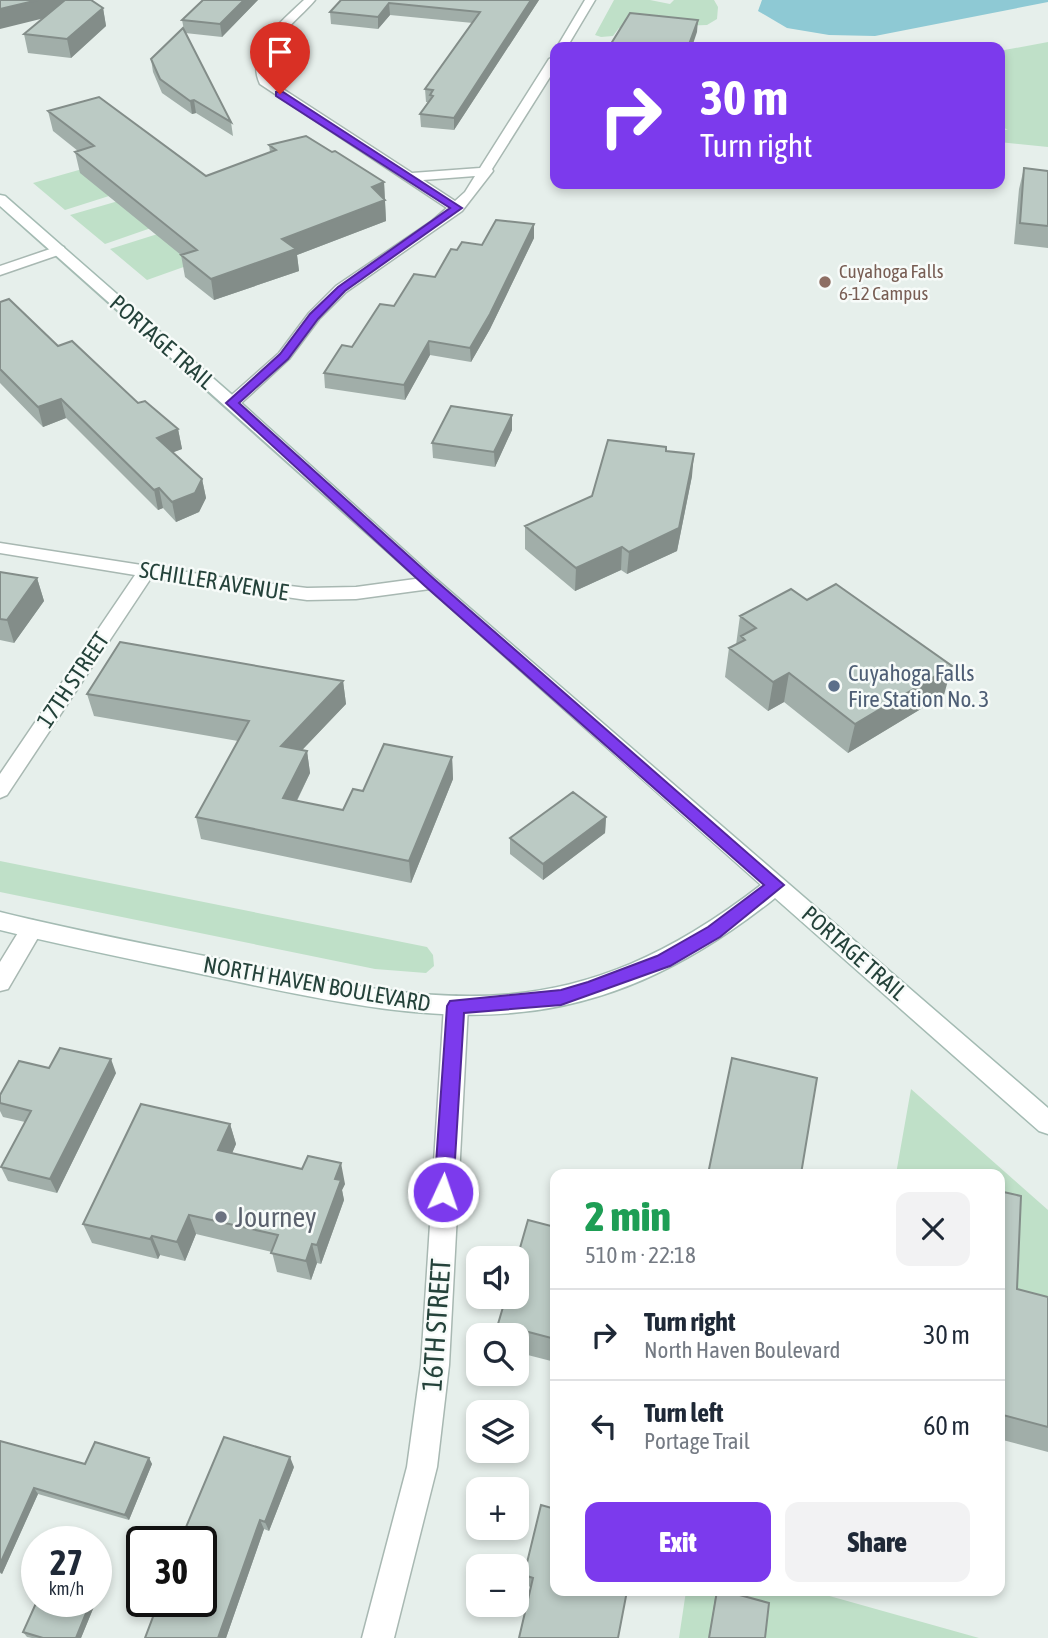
<!DOCTYPE html>
<html lang="en">
<head>
<meta charset="utf-8">
<style>
  body { margin:0; font-family:"Asap Condensed",sans-serif; background:#f2f2f3; color:#1f2937; height:100vh; display:flex; flex-direction:column; font-size:26px; white-space:nowrap }
  * { box-sizing:border-box; margin:0 }
  p { font-size:23px; color:#747a83 }
  .icon { flex:none; width:38px; height:38px; fill:none; stroke:currentColor; stroke-width:2; stroke-linecap:round; stroke-linejoin:round }
  .map { position:relative; flex:1; overflow:hidden }
  .drawer { position:absolute; left:550px; top:1169px; width:455px; height:427px; display:flex; flex-direction:column; background:#fff; border-radius:14px; box-shadow:0 4px 10px #0003 }
  .drawer>* { flex:none }
  .guide { position:absolute; left:550px; top:42px; width:455px; height:147px; border-radius:14px; box-shadow:0 4px 10px #0003; background:#7c3aed; color:#fff; overflow:hidden }
  .buttons { position:absolute; left:466px; top:1246px; display:grid; gap:14px }
  .buttons a { display:grid; place-items:center; width:63px; height:63px; border-radius:14px; background:#fff; box-shadow:0 4px 10px #0003; font-size:35px }
  .speed { position:absolute; left:21px; top:1526px; display:flex; gap:14px; font-size:35px; font-weight:700; text-align:center }
  .speed>* { display:grid; place-content:center; width:91px; height:91px; border-radius:50%; background:#fff; box-shadow:0 4px 10px #0003; line-height:1 }
  .speed small { font-size:18px; font-weight:400 }
  .speed .limit { border:4px solid #111; border-radius:10px; background:#fff; color:#111 }
  .pin { position:absolute; display:grid; place-items:center; width:60px; height:60px; color:#fff; margin:-72px -30px; border-radius:50% 50% 50% 0; rotate:-45deg; box-shadow:0 0 7px #0007 }
  .pin .icon { rotate:45deg }
  .me { position:absolute; width:77px; margin:-38px; rotate:3deg; stroke-linejoin:round; filter:drop-shadow(0 0 5px #0008) }
  .turn { display:flex; align-items:center; gap:24px; height:147px; padding:0 35px; font-size:32px }
  .turn .icon { width:91px; height:91px; stroke-width:2.5 }
  .turn b { display:block; font-size:49px; line-height:60px }
  .round { display:grid; place-items:center; flex:none; width:74px; height:74px; border-radius:14px; background:#f2f2f3 }
  .head { display:flex; align-items:center; justify-content:space-between; height:119px; padding:0 35px }
  h1 { font-size:42px; font-weight:800; line-height:52px; color:#1e9e55 }
  .primary-button { display:flex; gap:14px; margin-top:auto; padding:14px 35px }
  .primary-button a { flex:1; height:80px; border-radius:14px; background:#7c3aed; color:#fff; font-size:28px; font-weight:800; line-height:80px; text-align:center }
  .primary-button a+a { background:#f2f2f3; color:#1f2937 }
  ul { padding:0; list-style:none }
  li { display:flex; align-items:center; gap:21px; height:91px; padding:0 35px; border-top:2px solid #e0e1e3 }
  li div { flex:1 }
  li b { display:block; font-size:26px }
  li em { font-style:normal }
  .map>svg:first-child { display:block }
  .green { fill:#bfe0c8 }
  .water { fill:#8ec9d4 }
  .lines { fill:none; stroke-linecap:round; stroke-linejoin:round }
  .street-casing { stroke:#a8b8b2; stroke-width:3 }
  .secondary-casing { stroke:#a4bbb3; stroke-width:3 }
  .street { fill:#fff; fill-rule:evenodd }
  .secondary { fill:#fff; fill-rule:evenodd }
  .wall { fill:#a1aea9 }
  .shaded-wall { fill:#838d89 }
  .building { fill:#bbcac4; stroke:#838d89; stroke-width:2 }
  .route { fill:#7c3aed; stroke:#51269a; stroke-width:2 }
  .education-dot { fill:#8d6e63; stroke:#f7fbf9; stroke-width:2.5 }
  .service-dot { fill:#5c6f8a; stroke:#f7fbf9; stroke-width:2.5 }
  .worship-dot { fill:#6b7280; stroke:#f7fbf9; stroke-width:2.5 }
  .labels { text-anchor:middle; dominant-baseline:central; stroke-width:5; stroke-linejoin:round; paint-order:stroke }
  .far-education-label { font-size:19px; fill:#785e54; stroke:#f7fbf9; text-anchor:start }
  .street-label { font-size:23px; fill:#24423a; stroke:#f7fbf9 }
  .service-label { font-size:23px; fill:#4e5e75; stroke:#f7fbf9; text-anchor:start }
  .near-worship-label { font-size:28px; fill:#5b616d; stroke:#f7fbf9; text-anchor:start }
  .near-street-label { font-size:28px; fill:#24423a; stroke:#f7fbf9 }
</style>
</head>
<body>
<div class="map">
<svg width="1048" height="1638" viewBox="0 0 1048 1638">
  <rect width="100%" height="100%" fill="#e6efeb"/>
  <!-- green -->
  <path class="green" d="M614,0H650L670,4L674,0H714L718,7L717,19L707,25L619,28L613,36L601,37L595,35Z
    M1048,42V147L999,142V130H1008L999,125V51Z
    M114,160L80,172L109,196L65,210L33,183Z
    M139,195L151,228L105,244L70,215Z
    M183,226L192,264L147,280L110,249Z
    M0,861L427,947L433,955L434,966L426,973L375,969L0,892Z
    M911,1089L1048,1210V1324L1003,1313L999,1174H896Z
    M686,1591H826V1595L979,1638H679Z"/>
  <!-- water -->
  <path class="water" d="M762,0H1048V2L875,36L829,35L787,28L758,11Z"/>
  <g class="lines">
    <!-- street casing -->
    <g class="street-casing">
      <path id="street" d="M304,0H315C295,24 259,45 269,80L412,173L480,168L549,59L555,56V69L492,169L493,171L462,211L346,292L319,319L289,359L238,406H226L224,403L226,400L279,353L309,313L336,286L432,221L447,208L260,84C244,50 282,21 304,0ZM475,176L465,192L455,201L423,180Z
        M585,0H595L567,47H557Z
        M59,246L64,247V253L0,275V266Z
        M0,543L238,580L307,588L356,587L430,577L439,583L430,589L356,599L307,600L151,578L7,795L0,798V774L135,575L0,553Z
        M32,920L40,923L43,929L8,989L0,991V962L24,923Z
        M456,996L464,999L468,1006L449,1365L437,1467L394,1638H362L407,1467L421,1365L444,1006L448,999Z"/>
    </g>
    <!-- secondary casing -->
    <g class="secondary-casing">
      <path id="secondary" d="M0,195L5,196L238,400L436,579L1048,1108V1134L1039,1131L775,898C589,1046 452,1028 234,981C156,964 77,949 0,930V912C77,931 156,946 234,962C448,1008 576,1028 761,885C506,660 255,431 0,206Z"/>
    </g>
    <!-- street -->
    <use href="#street" class="street"/>
    <!-- secondary -->
    <use href="#secondary" class="secondary"/>
  </g>
  <!-- wall -->
  <path class="wall" d="M0,0L103,8L106,26L71,58L28,53L24,34L43,19Z
    M203,0H258L222,37L185,33L231,122L233,136L196,113L192,114L162,93L153,72L151,59L184,30L182,20Z
    M341,0H539L454,130L421,127L420,114L428,102H426L425,89L473,23L390,15L378,29L331,24L330,12Z
    M48,111L206,176L270,152L269,145L384,182L386,221L297,255L299,271L214,300L185,277L181,255L80,173L75,152L78,151L53,131Z
    M1024,168L1048,171V248L1014,244L1019,189Z
    M534,224V238L490,329L471,362L430,355L405,400L325,388L324,373L394,306L435,277L457,250L482,245Z
    M0,302L58,346L138,403L178,429L182,449L173,452L202,479L206,498L199,512L176,522L163,508L158,510L66,418L43,427L0,383Z
    M512,415V430L495,467L433,458L432,443Z
    M666,451L692,476L677,551L627,574L621,570L575,591L525,549V526L592,496Z
    M0,572L37,578L44,601L14,643L0,640Z
    M740,616L944,695L848,753L784,702L768,711L725,677L729,648L736,645Z
    M343,681L346,704L302,750L307,751L310,773L297,801L343,810L363,791L452,757L453,779L411,883L201,839L196,817L238,741L94,716L87,694Z
    M606,817L605,833L543,880L510,854V838Z
    M49,1068L116,1073L57,1193L8,1181L1,1167L25,1122L3,1117L0,1111V1095Z
    M230,1124L236,1144L232,1153L345,1184L342,1190L344,1200L321,1264L317,1263L311,1280L277,1272L272,1252L196,1234L185,1261L160,1255L158,1259L92,1243L83,1224Z
    M999,1191L1017,1289L1048,1297V1452L999,1439Z
    M555,1227V1362L516,1352V1335H499L498,1324Z
    M0,1441L85,1464L149,1458L152,1464L129,1520L38,1494L2,1574L0,1573Z
    M294,1467L269,1531L264,1529L226,1638H145L201,1601L181,1539Z
    M555,1509L531,1587L524,1585V1575Z
    M142,1547V1577L139,1576L133,1568Z
    M99,1582L102,1587L81,1638H32L27,1637L23,1632Z
    M716,1591L765,1638H709Z"/>
  <!-- shaded-wall -->
  <path class="shaded-wall" d="M38,0H79L81,9L0,29V9Z
    M244,0H258L222,37L220,24Z
    M531,0H539L454,130V118Z
    M389,3L390,15L378,29V17Z
    M103,8L106,26L71,58L67,39Z
    M698,20L697,32L692,47H688Z
    M194,100L196,113L192,114L190,101Z
    M384,182L386,221L297,255L299,271L214,300L211,279L282,239L372,187Z
    M534,224V238L490,329L471,362L470,348Z
    M429,341L430,355L405,400L404,385Z
    M61,399L66,418L43,427L38,407Z
    M512,415V430L495,467L494,452Z
    M178,429L182,449L161,457L157,438Z
    M694,454L692,476L677,551L627,574L629,552Z
    M202,479L206,498L199,512L176,522L172,502Z
    M159,488L163,508L158,510L154,490Z
    M622,547L621,570L575,591L576,568Z
    M37,578L44,601L14,643L7,620Z
    M952,666L944,695L848,753L855,724Z
    M789,673L784,702L768,711L773,682Z
    M343,681L346,704L285,768L281,746Z
    M307,751L310,773L287,820L283,798Z
    M452,757L453,779L411,883L409,861Z
    M606,817L605,833L543,880V864Z
    M111,1059L116,1073L57,1193L50,1179Z
    M230,1124L236,1144L225,1170L218,1150Z
    M341,1163L345,1184L342,1190L344,1200L321,1264L317,1245L335,1179Z
    M189,1215L196,1234L185,1261L177,1242Z
    M152,1236L160,1255L158,1259L150,1239Z
    M312,1244L317,1263L311,1280L306,1261Z
    M290,1457L294,1467L269,1531L265,1522Z
    M149,1458L152,1464L129,1520L125,1515Z
    M34,1488L38,1494L2,1574L0,1572V1564Z
    M260,1520L264,1529L226,1638H218Z
    M99,1582L102,1587L81,1638H76L91,1601H96V1588Z"/>
  <!-- building -->
  <path class="building" d="M0,0H38L0,9Z
    M65,0H91L103,8L67,39L24,34Z
    M203,0H244L220,24L182,20Z
    M341,0H531L454,118L420,114L433,96L430,95L433,90L425,89L480,12L389,3L378,17L330,12Z
    M630,13L698,20L688,47H609Z
    M183,28L231,122L194,100L190,101L160,79L151,59Z
    M99,97L206,176L276,150L269,145L306,136L332,152L335,151L384,182L372,187L385,200L282,239L296,249L211,279L181,255L197,250L75,152L94,146L48,111Z
    M1024,168L1048,171V226L1020,223Z
    M496,220L534,224L490,314L470,348L429,341L404,385L324,373L342,345L352,347L380,304L394,306L414,274L435,277L451,249L457,250L462,242L482,245Z
    M9,299L58,346L72,341L138,403L145,401L178,429L157,438L202,479L195,493L172,502L159,488L154,490L61,399L38,407L0,369V302Z
    M451,406L512,415L494,452L432,443Z
    M608,440L666,447V451L694,454L679,528L629,552L622,547L576,568L525,526L592,496Z
    M0,572L37,578L7,620L0,619Z
    M836,584L952,666L855,724L789,673L773,682L729,648L745,640L741,636L756,628L740,616L791,589L807,600Z
    M120,642L343,681L281,746L307,751L283,798L343,810L353,789L363,791L384,744L452,757L409,861L196,817L249,721L87,694Z
    M573,792L606,817L543,864L510,838Z
    M60,1048L111,1059L50,1179L1,1167L31,1111L0,1103V1095L19,1061L49,1068Z
    M732,1058L817,1078L801,1174H708Z
    M141,1104L230,1124L218,1150L302,1169L308,1156L341,1163L335,1179L341,1180L317,1245L312,1244L306,1261L271,1253L278,1235L189,1215L177,1242L152,1236L150,1239L83,1224Z
    M911,1171L927,1174H911Z
    M999,1191L1021,1196L1017,1289L1048,1297V1427L999,1414Z
    M528,1220L555,1227V1339L498,1324L506,1297H516V1262Z
    M224,1437L290,1457L265,1522L260,1520L218,1638H145L159,1601H201V1542H144L149,1530L181,1539Z
    M0,1441L85,1464L95,1442L149,1458L125,1515L34,1488L0,1564Z
    M541,1505L555,1509V1508V1591H627L618,1638H519L533,1578L524,1575Z
    M142,1547V1570L133,1568Z
    M717,1591H725L769,1603L765,1638H709Z
    M37,1601H91L76,1638H43L23,1632Z"/>
  <!-- route -->
  <path class="route" d="M276,92H283L462,208L345,291L318,319L288,359L239,403L434,579L784,885L720,937L670,966L561,1005L464,1013L453,1192L450,1199L443,1201L437,1199L434,1192L447,1006L450,1001L561,990L588,982L657,956L708,927L764,885L425,586L226,403L280,354L310,314L338,287L450,208L276,96Z"/>
  <!-- markers -->
  <circle class="education-dot" cx="825" cy="282" r="7"/>
  <circle class="service-dot" cx="834" cy="686" r="7"/>
  <circle class="worship-dot" cx="221" cy="1217" r="7"/>
  <g class="labels">
    <!-- far-education labels -->
    <g class="far-education-label">
      <text x="839" y="271">Cuyahoga Falls<tspan x="839" dy="22">6-12 Campus</tspan></text>
    </g>
    <!-- street labels -->
    <g class="street-label">
      <text transform="translate(162 342) rotate(41)">PORTAGE TRAIL</text>
      <text transform="translate(214 581) rotate(9)">SCHILLER AVENUE</text>
      <text transform="translate(73 680) rotate(-56)">17TH STREET</text>
      <text transform="translate(854 953) rotate(41)">PORTAGE TRAIL</text>
      <text transform="translate(317 984) rotate(10)">NORTH HAVEN BOULEVARD</text>
    </g>
    <!-- service labels -->
    <g class="service-label">
      <text x="848" y="673">Cuyahoga Falls<tspan x="848" dy="26">Fire Station No. 3</tspan></text>
    </g>
    <!-- near-worship labels -->
    <g class="near-worship-label">
      <text x="235" y="1217">Journey</text>
    </g>
    <!-- near-street labels -->
    <g class="near-street-label">
      <text transform="translate(436 1325) rotate(-86)">16TH STREET</text>
    </g>
  </g>
</svg>
<div class="buttons">
<a><svg class="icon" aria-label="sound" viewBox="0 0 24 24"><path d="M4 9h4l5-4v14l-5-4H4zM17 9q2 3 0 6"/></svg></a>
<a><svg class="icon" aria-label="search" viewBox="0 0 24 24"><circle cx="10" cy="10" r="6"/><path d="M15 15l6 6"/></svg></a>
<a><svg class="icon" aria-label="layers" viewBox="0 0 24 24"><path d="M12 4l9 5-9 5-9-5zM3 14l9 5 9-5"/></svg></a>
<a>+</a>
<a>−</a>
</div>
<div class="speed"><div>27<small>km/h</small></div><div class="limit">30</div></div>
<div class="pin" style="left:280px;top:94px;background:#d93025"><svg class="icon" aria-label="arrive" viewBox="0 0 24 24"><path d="M6 21V4h12l-3 4 3 4H6"/></svg></div>
<svg class="me" style="left:443px;top:1192px" viewBox="-20 -20 40 40"><circle r="17" fill="#7c3aed" stroke="#fff" stroke-width="3"/><path d="M0-11L8 9 0 5-8 9z" fill="#fff"/></svg>
<div class="guide">
<div class="turn"><svg class="icon" aria-label="right" viewBox="0 0 24 24"><path d="M7 20v-9h11M14 6l5 5-5 5"/></svg><div><b>30 m</b>Turn right</div></div>
</div>
<section class="drawer">
<div class="head"><div><h1>2 min</h1><p>510 m · 22:18</p></div><a class="round"><svg class="icon" aria-label="close" viewBox="0 0 24 24"><path d="M6 6l12 12M18 6L6 18"/></svg></a></div>
<ul>
<li><svg class="icon" aria-label="right" viewBox="0 0 24 24"><path d="M7 20v-9h11M14 6l5 5-5 5"/></svg><div><b>Turn right</b><p>North Haven Boulevard</p></div><em>30 m</em></li>
<li><svg class="icon" aria-label="left" viewBox="0 0 24 24"><path d="M17 20v-9H6M10 6l-5 5 5 5"/></svg><div><b>Turn left</b><p>Portage Trail</p></div><em>60 m</em></li>
</ul>
<div class="primary-button"><a>Exit</a><a>Share</a></div>
</section>
</div>
</body>
</html>
